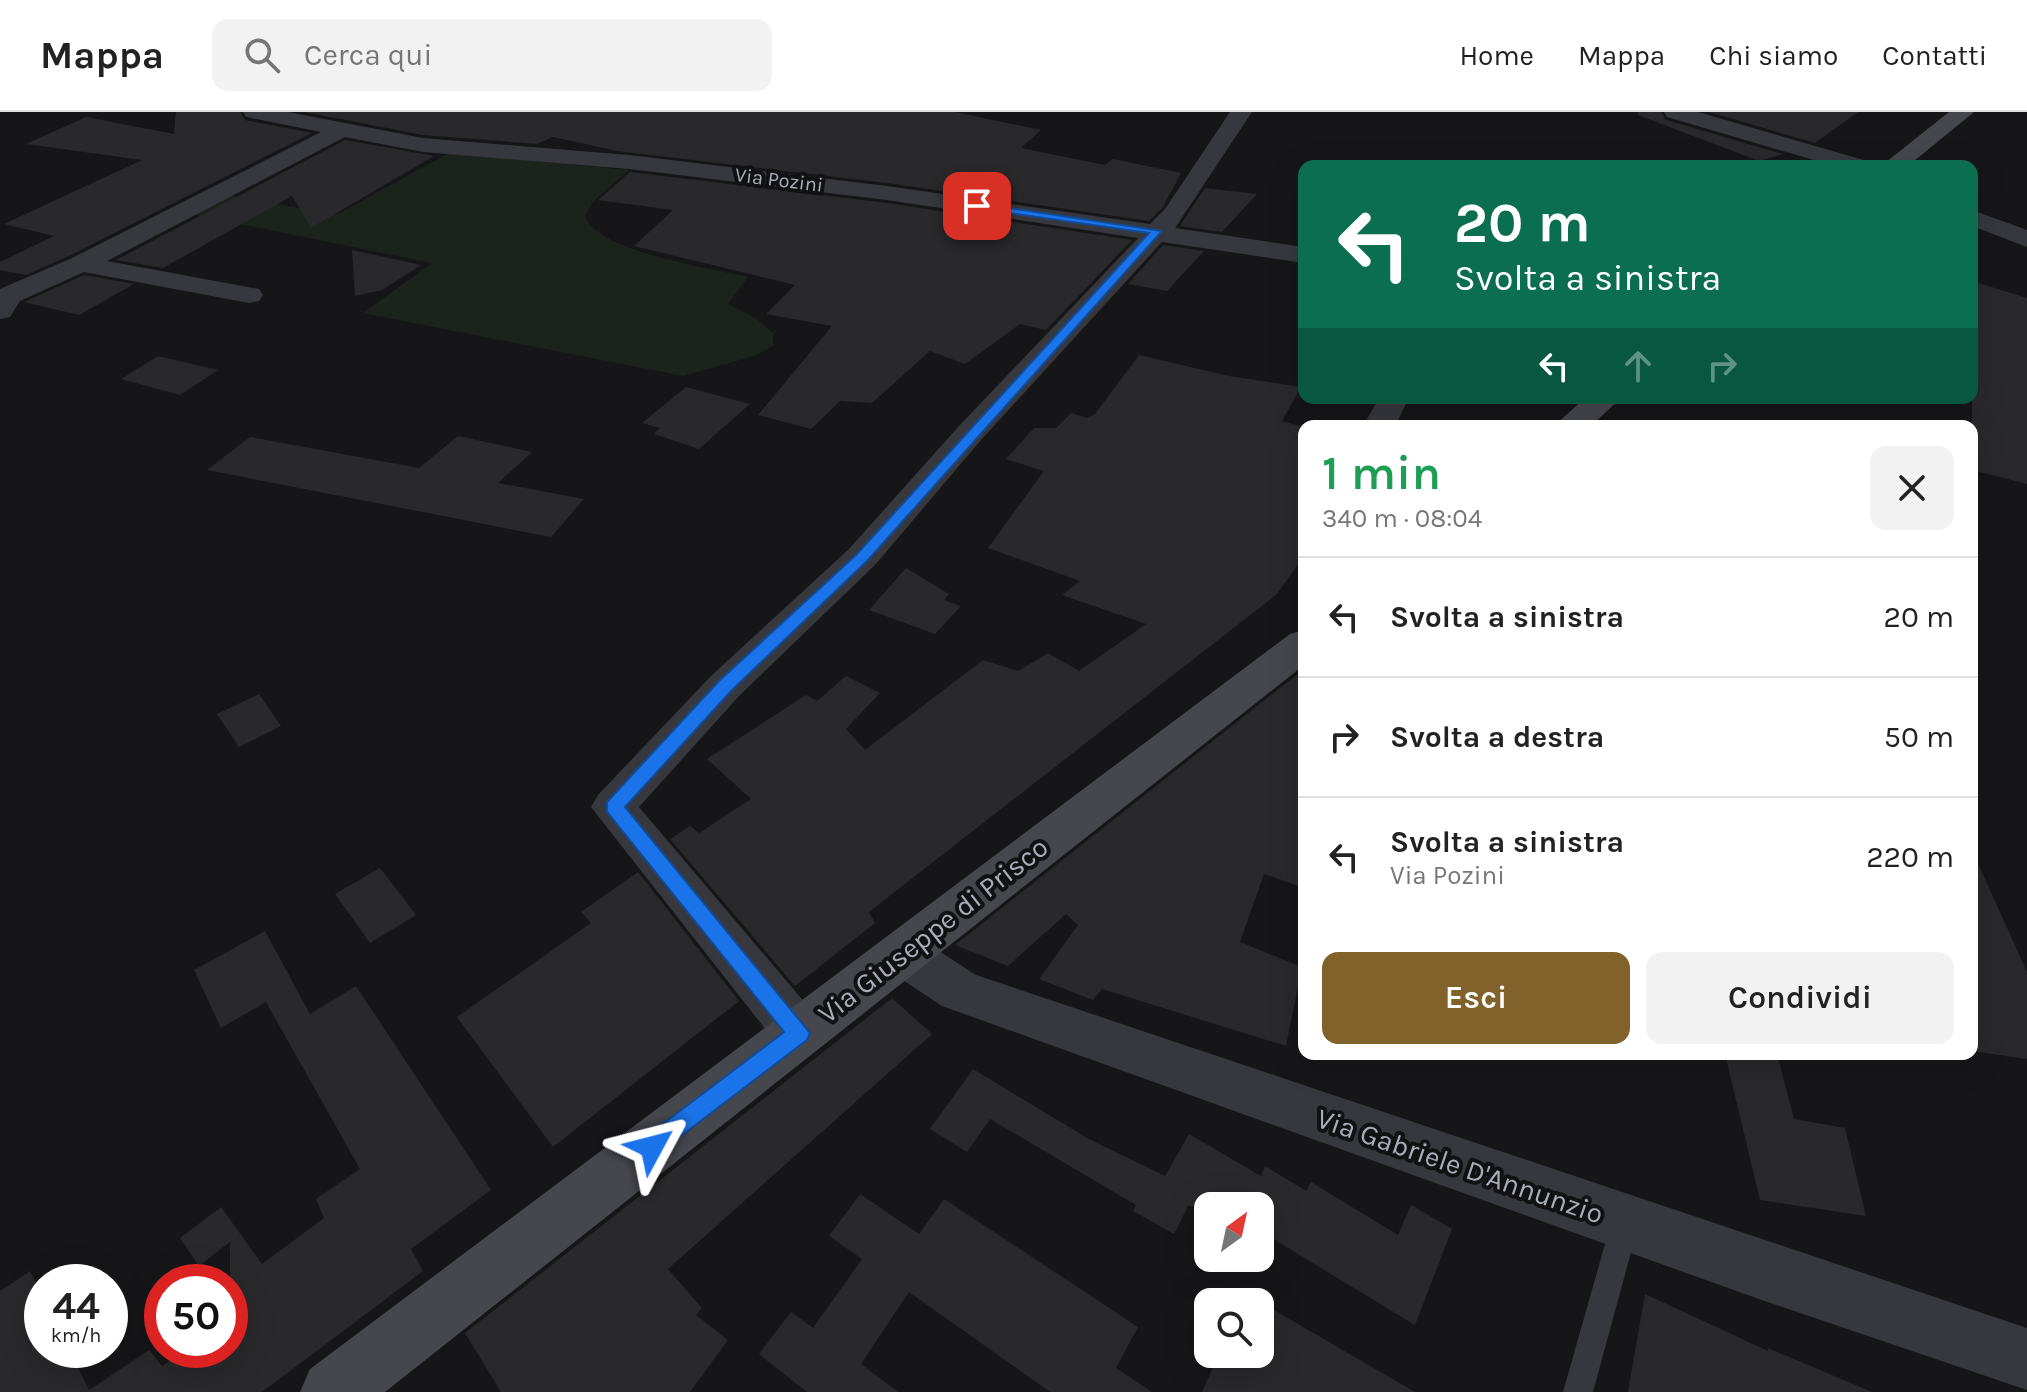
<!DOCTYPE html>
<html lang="it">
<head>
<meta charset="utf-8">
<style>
  body { margin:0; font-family:Karla,sans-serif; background:#f2f2f2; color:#222; height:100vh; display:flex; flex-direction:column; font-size:30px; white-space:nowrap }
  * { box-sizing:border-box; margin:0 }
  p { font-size:26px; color:#767676 }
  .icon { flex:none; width:44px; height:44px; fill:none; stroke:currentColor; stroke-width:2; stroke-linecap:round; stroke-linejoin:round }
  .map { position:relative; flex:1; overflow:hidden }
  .drawer { position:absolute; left:1298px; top:308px; width:680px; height:640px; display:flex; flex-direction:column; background:#fff; border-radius:16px; box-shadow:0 8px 32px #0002 }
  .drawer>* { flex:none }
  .hud { position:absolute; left:1298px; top:48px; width:680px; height:244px; border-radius:16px; box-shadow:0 8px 32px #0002; background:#0b6e4f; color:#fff; overflow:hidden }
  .needle { width:52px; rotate:33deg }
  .fabs { position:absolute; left:1194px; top:1080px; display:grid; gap:16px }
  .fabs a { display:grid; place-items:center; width:80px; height:80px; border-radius:16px; background:#fff; box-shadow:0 8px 32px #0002; font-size:40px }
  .speed { position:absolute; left:24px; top:1152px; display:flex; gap:16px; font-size:40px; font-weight:700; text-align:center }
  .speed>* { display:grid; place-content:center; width:104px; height:104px; border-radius:50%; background:#fff; box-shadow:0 8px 32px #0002; line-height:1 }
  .speed small { font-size:20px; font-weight:400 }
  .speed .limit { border:12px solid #d22; background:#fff; color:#111 }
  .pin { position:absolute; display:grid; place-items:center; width:68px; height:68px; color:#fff; margin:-34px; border-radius:16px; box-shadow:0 4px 12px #0006 }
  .me { position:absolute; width:88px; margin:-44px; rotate:52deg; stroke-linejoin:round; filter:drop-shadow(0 0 6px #0008) }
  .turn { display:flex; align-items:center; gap:28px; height:168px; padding:0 24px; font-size:36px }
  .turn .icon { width:104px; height:104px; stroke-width:2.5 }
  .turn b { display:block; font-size:56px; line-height:68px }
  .lanes { display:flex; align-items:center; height:76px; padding:0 24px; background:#0003; justify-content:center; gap:40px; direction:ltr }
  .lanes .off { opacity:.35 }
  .round { display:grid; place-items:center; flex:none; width:84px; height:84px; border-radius:16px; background:#f2f2f2 }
  .overview { display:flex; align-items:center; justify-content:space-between; height:136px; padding:0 24px }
  h1 { font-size:48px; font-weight:600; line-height:60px; color:#1e9e55 }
  .cta { display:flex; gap:16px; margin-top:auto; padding:16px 24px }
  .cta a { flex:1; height:92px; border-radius:16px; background:#80622a; color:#fff; font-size:32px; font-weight:600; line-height:92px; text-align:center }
  .cta a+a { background:#f2f2f2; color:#222 }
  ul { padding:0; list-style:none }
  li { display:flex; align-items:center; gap:24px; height:120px; padding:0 24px; border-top:2px solid #e0e0e0 }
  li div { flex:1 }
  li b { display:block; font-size:30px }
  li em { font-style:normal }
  header { display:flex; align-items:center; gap:48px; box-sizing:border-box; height:112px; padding:0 40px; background:#fff; border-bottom:2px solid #e0e0e0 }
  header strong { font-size:38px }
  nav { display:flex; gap:44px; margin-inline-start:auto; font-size:28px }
  .search { width:560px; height:72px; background:#f2f2f2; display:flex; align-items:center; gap:20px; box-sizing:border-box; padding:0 28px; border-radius:16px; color:#767676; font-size:30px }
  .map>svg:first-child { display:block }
  .green { fill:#1c231d }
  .building { fill:#29292c }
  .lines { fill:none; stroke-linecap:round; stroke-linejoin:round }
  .service { fill:#37383d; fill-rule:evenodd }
  .minor { fill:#37383d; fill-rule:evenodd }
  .secondary { fill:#45474d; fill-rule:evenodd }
  .route { fill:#1a73e8; stroke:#114b97; stroke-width:2 }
  .labels { text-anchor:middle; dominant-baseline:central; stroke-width:8; stroke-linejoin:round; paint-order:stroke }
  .far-street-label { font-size:20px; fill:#a8adb8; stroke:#111113 }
  .near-street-label { font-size:28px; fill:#a8adb8; stroke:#111113 }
</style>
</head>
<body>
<header>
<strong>Mappa</strong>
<div class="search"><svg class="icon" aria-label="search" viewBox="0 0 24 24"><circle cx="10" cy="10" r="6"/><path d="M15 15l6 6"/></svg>Cerca qui</div>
<nav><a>Home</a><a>Mappa</a><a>Chi siamo</a><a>Contatti</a></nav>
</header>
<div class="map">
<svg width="2027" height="1280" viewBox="0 0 2027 1280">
  <rect width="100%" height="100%" fill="#161618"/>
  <!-- green -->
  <path class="green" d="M449,41L629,58L593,90L585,104C597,140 711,156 748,165L728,192L757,207L773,221V234L754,244L683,264L363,201L432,151L186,101L223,82L336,103Z"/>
  <!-- building -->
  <path class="building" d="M176,0H240L245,8L312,21L71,143L26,163L0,158V150L54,124L4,112L142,48L26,32L86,5L174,22Z
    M304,0H955L1041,18L1021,36L1105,53L1113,47L1181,61L1163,95L1149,109L887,71L617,39L553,25L537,32L423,23Z
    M1638,0H1661L1666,8L1783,42L1759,49L1638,3Z
    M1709,0H1858L1815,31Z
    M345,28L434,44L311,116L292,84L163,156L116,148Z
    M630,60L887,91L1132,128L1046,218L1020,212L965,252L930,239L872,291L840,289L811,317L758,303L832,214L766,202L795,173L634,134L673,98L598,88Z
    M1205,76L1257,82L1222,120L1180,114Z
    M1163,133L1204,139L1167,179L1128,172Z
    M352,138L421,153L382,178L355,184Z
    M84,163L134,172L79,203L24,190Z
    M1972,169L2027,186V372L1976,359L1975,332L1972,331Z
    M1139,243L1229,264L1301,275L1282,309L1304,315V444L1277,482L869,800L875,811L795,874L670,727L690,714L699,721L751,687L707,647L806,583L817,589L846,564L880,581L846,617L865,638L983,548L1018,559L1048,541L1079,559L1146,512L1062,483L1080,469L988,436L1044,359L1006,347L1034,316H1056L1071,301L1087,306L1095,302Z
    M158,244L218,258L180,283L121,267Z
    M686,275L750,292L699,337L654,322L660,316L642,311Z
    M458,324L532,340L498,371L584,387L551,425L207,358L250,325L419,356Z
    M906,456L949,482L944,488L961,494L935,522L869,498Z
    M1304,557V776L1264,762L1240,830L1302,855L1286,934L1102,877L1093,888L1039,867L1078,813L1066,802L1008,854L955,833Z
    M259,582L281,614L239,635L217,602Z
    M1972,738L2027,860V947L1972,939Z
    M380,756L416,803L370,831L335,782Z
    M638,760L739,889L553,1035L457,905L591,811L581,800Z
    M265,819L310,902L356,874L491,1078L411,1137L423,1159L262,1280H0V1179L30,1159L42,1183V1238H69L89,1278L149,1238L162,1254L184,1238H230V1130L199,1154L180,1126L221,1095L262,1152L324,1106L316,1087L360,1057L266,890L221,916L194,858Z
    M892,886L932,922L668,1157L702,1196L696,1203L728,1228L690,1280H501L465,1221Z
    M1725,942H1777L1794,1007L1845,1016L1866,1104L1760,1088Z
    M973,957L1087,1026L1165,1064L1189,1022L1261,1064L1265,1054L1306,1079L1311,1070L1398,1123L1411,1093L1452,1117L1415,1213L1260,1119V1094H1188L1174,1122L1133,1099L1136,1093L990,1007L967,1040L930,1017Z
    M860,1082L919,1122L944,1087L1138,1215L1116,1256L1152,1280H1050L909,1180L861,1252L898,1280H807L759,1242L791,1200L813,1216L862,1147L829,1124Z
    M1645,1182L1768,1239V1236L1872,1280H1628Z
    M1260,1190L1415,1280H1202L1219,1242H1260Z"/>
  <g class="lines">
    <!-- service -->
    <path class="service" d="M1625,1097L1635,1101L1639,1111L1593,1280H1563L1611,1111L1615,1101Z"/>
    <!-- minor -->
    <path class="minor" d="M243,0H288L423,26L629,43L887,74L1150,112L1165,97L1230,0H1252L1175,116L1304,135V151L1162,130L981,328L875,453L739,584L639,695L817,905L824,921L817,937L799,944L781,937L591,695L598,683L711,564L849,437L959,314L1138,126L887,88L629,57L423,40L345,25L107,149L259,177L263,183L259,189L249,191L84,160L20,189L10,205L0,207V177L72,146L321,20L246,5Z
      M1664,0H1698L1867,49L1871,54H1834L1667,5Z
      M1972,98L2027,118V135L1972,114Z
      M1379,286H1409L1395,314H1363Z
      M902,820L919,826L976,863L2027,1216V1278L1756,1186L942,894L885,856L878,841L885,826Z"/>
    <!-- secondary -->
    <path class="secondary" d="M1949,0H1974L1908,54H1881Z
      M1585,286H1621L1591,314H1554Z
      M1304,518V553L385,1280H300L310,1257L1290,522Z"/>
  </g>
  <!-- route -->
  <path class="route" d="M977,91L1162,119L868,448L732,578L625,695L810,921L807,928L652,1046L643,1043L640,1035L643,1027L784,920L607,700V690L719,569L857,442L1149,121L973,96Z"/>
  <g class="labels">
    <!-- far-street labels -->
    <g class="far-street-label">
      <text transform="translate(779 68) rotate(7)">Via Pozini</text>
    </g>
    <!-- near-street labels -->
    <g class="near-street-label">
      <text transform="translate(933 818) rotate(-38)">Via Giuseppe di Prisco</text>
      <text transform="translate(1460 1054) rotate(19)">Via Gabriele D'Annunzio</text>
    </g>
  </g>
</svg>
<div class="fabs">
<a><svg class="needle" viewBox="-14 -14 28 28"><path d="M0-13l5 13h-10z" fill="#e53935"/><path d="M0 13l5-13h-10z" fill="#767676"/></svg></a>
<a><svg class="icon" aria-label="search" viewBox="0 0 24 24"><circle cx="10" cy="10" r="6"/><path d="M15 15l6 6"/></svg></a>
</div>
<div class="speed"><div>44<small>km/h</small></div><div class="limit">50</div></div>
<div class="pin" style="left:977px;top:94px;background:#d93025"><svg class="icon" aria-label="arrive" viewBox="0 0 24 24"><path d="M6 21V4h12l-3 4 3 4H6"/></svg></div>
<svg class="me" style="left:652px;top:1035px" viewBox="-20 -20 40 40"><path d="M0-17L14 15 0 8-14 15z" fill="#1a73e8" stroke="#fff" stroke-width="4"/></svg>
<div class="hud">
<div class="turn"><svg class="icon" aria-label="left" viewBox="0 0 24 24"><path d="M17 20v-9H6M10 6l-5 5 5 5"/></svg><div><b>20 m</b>Svolta a sinistra</div></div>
<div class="lanes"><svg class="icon" aria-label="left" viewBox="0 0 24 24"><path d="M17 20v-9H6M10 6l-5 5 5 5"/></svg><svg class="icon off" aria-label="ahead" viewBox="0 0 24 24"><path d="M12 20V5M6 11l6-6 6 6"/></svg><svg class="icon off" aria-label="right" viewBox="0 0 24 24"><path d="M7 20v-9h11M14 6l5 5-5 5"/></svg></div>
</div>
<section class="drawer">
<div class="overview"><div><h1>1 min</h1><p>340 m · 08:04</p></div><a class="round"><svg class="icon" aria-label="close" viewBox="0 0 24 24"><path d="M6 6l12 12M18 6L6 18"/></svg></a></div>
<ul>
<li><svg class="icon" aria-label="left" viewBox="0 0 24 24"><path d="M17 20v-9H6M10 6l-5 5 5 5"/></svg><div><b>Svolta a sinistra</b></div><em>20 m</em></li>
<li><svg class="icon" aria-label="right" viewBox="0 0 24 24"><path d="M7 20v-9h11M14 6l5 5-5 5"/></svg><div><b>Svolta a destra</b></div><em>50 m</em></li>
<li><svg class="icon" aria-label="left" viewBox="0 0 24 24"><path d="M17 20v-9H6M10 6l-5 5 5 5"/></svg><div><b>Svolta a sinistra</b><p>Via Pozini</p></div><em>220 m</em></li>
</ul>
<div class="cta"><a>Esci</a><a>Condividi</a></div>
</section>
</div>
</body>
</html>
